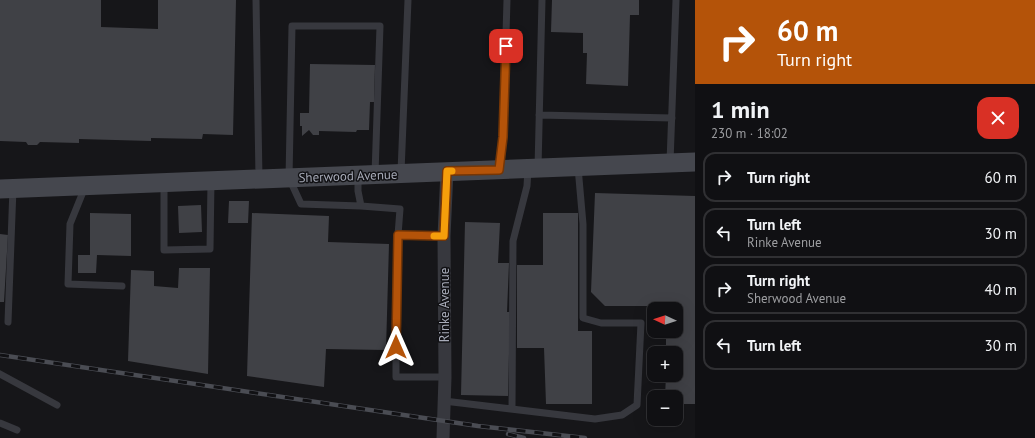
<!DOCTYPE html>
<html lang="en">
<head>
<meta charset="utf-8">
<style>
  body { margin:0; font-family:"PT Sans",sans-serif; background:#19191c; color:#f1f3f6; height:100vh; display:flex; flex-direction:column; font-size:15px; white-space:nowrap }
  * { box-sizing:border-box; margin:0 }
  p { font-size:13px; color:#9c9da0 }
  .icon { flex:none; width:22px; height:22px; fill:none; stroke:currentColor; stroke-width:2; stroke-linecap:round; stroke-linejoin:round }
  .map { position:relative; flex:1; overflow:hidden }
  .sheet { display:flex; flex-direction:column; background:#101013; width:340px }
  .sheet>* { flex:none }
  .banner { background:#b45309; color:#fff; overflow:hidden }
  .needle { width:26px; rotate:273deg }
  .fabs { position:absolute; left:647px; top:302px; display:grid; gap:8px }
  .fabs a { display:grid; place-items:center; width:36px; height:36px; border-radius:8px; background:#101013; box-shadow:0 4px 16px #0002,0 0 0 1px #303033; font-size:20px }
  .pin { position:absolute; display:grid; place-items:center; width:34px; height:34px; color:#fff; margin:-17px; border-radius:8px; box-shadow:0 2px 6px #0006 }
  .me { position:absolute; width:44px; margin:-22px; rotate:0deg; stroke-linejoin:round; filter:drop-shadow(0 0 3px #0008) }
  .turn { display:flex; align-items:center; gap:14px; height:84px; padding:0 16px; font-size:18px }
  .turn .icon { width:52px; height:52px; stroke-width:2.5 }
  .turn b { display:block; font-size:28px; line-height:34px }
  .round { display:grid; place-items:center; flex:none; width:42px; height:42px; border-radius:12px; background:#19191c }
  .summary { display:flex; align-items:center; justify-content:space-between; height:68px; padding:0 16px }
  h1 { font-size:24px; font-weight:700; line-height:30px }
  ul { padding:0; list-style:none }
  li { display:flex; align-items:center; gap:12px; height:50px; margin:0 8px 6px; padding:0 8px; border:2px solid #303033; border-radius:12px }
  li div { flex:1 }
  li b { display:block; font-size:15px }
  li em { font-style:normal }
  main { display:flex; flex:1; min-height:0 }
  .map>svg:first-child { display:block }
  .building { fill:#404146 }
  .lines { fill:none; stroke-linecap:round; stroke-linejoin:round }
  .lane { stroke:#37383e; stroke-width:7 }
  .street { stroke:#37383e; stroke-width:13 }
  .secondary { stroke:#45474e; stroke-width:19 }
  .rail-casing { stroke:#4a4c53; stroke-width:4.5 }
  .rail { stroke:#111114; stroke-width:3; stroke-dasharray:9; stroke-linecap:butt }
  .route-casing { stroke:#753606; stroke-width:10 }
  .route { stroke:#b45309; stroke-width:7 }
  .slow { stroke:#f59e0b; stroke-width:7 }
  .labels { text-anchor:middle; dominant-baseline:central; stroke-width:3; stroke-linejoin:round; paint-order:stroke }
  .street-label { font-size:13px; fill:#a8acb9; stroke:#111114 }
</style>
</head>
<body>
<main>
<div class="map">
<svg width="695" height="438" viewBox="0 0 695 438">
  <rect width="100%" height="100%" fill="#161619"/>
  <!-- building -->
  <path class="building" d="M0,0H101V27L158,29V0H236L233,135L203,134L202,139L151,138V141L79,139V143L40,142L37,145H28L26,142L0,141Z
    M552,0H639V15H630L628,86L586,84L587,53H583V33L551,32Z
    M310,64L375,65L374,102H370L369,130H357L356,132L319,131V135H313L309,130L302,136V126H300V113H309Z
    M595,193L695,196V404H676V397H665L666,375H676V353H666V331H676V309H666V306H605L591,292Z
    M229,201H249L248,223H228Z
    M201,205L202,232L179,233L178,206Z
    M90,213L131,214V256L97,255L96,273H78V255H90Z
    M252,213L329,216L328,242L389,244L386,350L326,349L324,387L247,376Z
    M543,213H578V331H592V404H546L544,348H517V265H543Z
    M465,222L500,223L498,263H509L507,312H510L508,396L461,395Z
    M0,234L8,235L4,302H0Z
    M179,268H210L208,374L128,361L131,270L154,271V286L178,288Z"/>
  <g class="lines">
    <!-- lane -->
    <path class="lane" d="M256,0L259,178
      M539,115L672,118
      M670,162L676,0
      M538,168L542,0
      M499,169L503,137L507,0
      M401,172L408,0
      M358,175V191L361,206L400,209L398,235
      M164,183V250L210,249L211,181
      M85,187L70,224L68,284L122,286
      M361,206L301,204L289,178L292,26H380L375,174
      M444,236L398,235L396,302V377H445
      M8,322L13,188
      M0,374L57,405
      M444,401L595,419L622,415L637,405L641,323H601L583,318V224L578,167
      M512,409L513,241L527,186L528,169
      M0,423L17,430"/>
    <!-- street -->
    <path class="street" d="M443,438L445,377L444,236L447,171"/>
    <!-- secondary -->
    <path class="secondary" d="M0,189L695,162"/>
    <!-- rail casing -->
    <g class="rail-casing">
      <path id="rail" d="M0,355L478,426L585,438
        M508,434L524,438"/>
    </g>
    <!-- rail -->
    <use href="#rail" class="rail"/>
  </g>
  <g class="lines">
    <!-- route casing -->
    <g class="route-casing">
      <path id="route" d="M396,347L398,235L444,236L447,171L499,170L503,137L506,46"/>
    </g>
    <!-- route -->
    <use href="#route" class="route"/>
    <!-- slow -->
    <path class="slow" d="M434,236H444L447,171H452"/>
  </g>
  <g class="labels">
    <!-- street labels -->
    <g class="street-label">
      <text transform="translate(348 176) rotate(-2)">Sherwood Avenue</text>
      <text transform="translate(444 305) rotate(-90)">Rinke Avenue</text>
    </g>
  </g>
</svg>
<div class="fabs">
<a><svg class="needle" viewBox="-14 -14 28 28"><path d="M0-13l5 13h-10z" fill="#e53935"/><path d="M0 13l5-13h-10z" fill="#9c9da0"/></svg></a>
<a>+</a>
<a>−</a>
</div>
<div class="pin" style="left:506px;top:46px;background:#d93025"><svg class="icon" aria-label="arrive" viewBox="0 0 24 24"><path d="M6 21V4h12l-3 4 3 4H6"/></svg></div>
<svg class="me" style="left:396px;top:347px" viewBox="-20 -20 40 40"><path d="M0-17L14 15 0 8-14 15z" fill="#b45309" stroke="#fff" stroke-width="4"/></svg>
</div>
<section class="sheet">
<div class="banner">
<div class="turn"><svg class="icon" aria-label="right" viewBox="0 0 24 24"><path d="M7 20v-9h11M14 6l5 5-5 5"/></svg><div><b>60 m</b>Turn right</div></div>
</div>
<div class="summary"><div><h1>1 min</h1><p>230 m · 18:02</p></div><a class="round" style="background:#d93025;color:#fff"><svg class="icon" aria-label="close" viewBox="0 0 24 24"><path d="M6 6l12 12M18 6L6 18"/></svg></a></div>
<ul>
<li><svg class="icon" aria-label="right" viewBox="0 0 24 24"><path d="M7 20v-9h11M14 6l5 5-5 5"/></svg><div><b>Turn right</b></div><em>60 m</em></li>
<li><svg class="icon" aria-label="left" viewBox="0 0 24 24"><path d="M17 20v-9H6M10 6l-5 5 5 5"/></svg><div><b>Turn left</b><p>Rinke Avenue</p></div><em>30 m</em></li>
<li><svg class="icon" aria-label="right" viewBox="0 0 24 24"><path d="M7 20v-9h11M14 6l5 5-5 5"/></svg><div><b>Turn right</b><p>Sherwood Avenue</p></div><em>40 m</em></li>
<li><svg class="icon" aria-label="left" viewBox="0 0 24 24"><path d="M17 20v-9H6M10 6l-5 5 5 5"/></svg><div><b>Turn left</b></div><em>30 m</em></li>
</ul>
</section>
</main>
</body>
</html>
